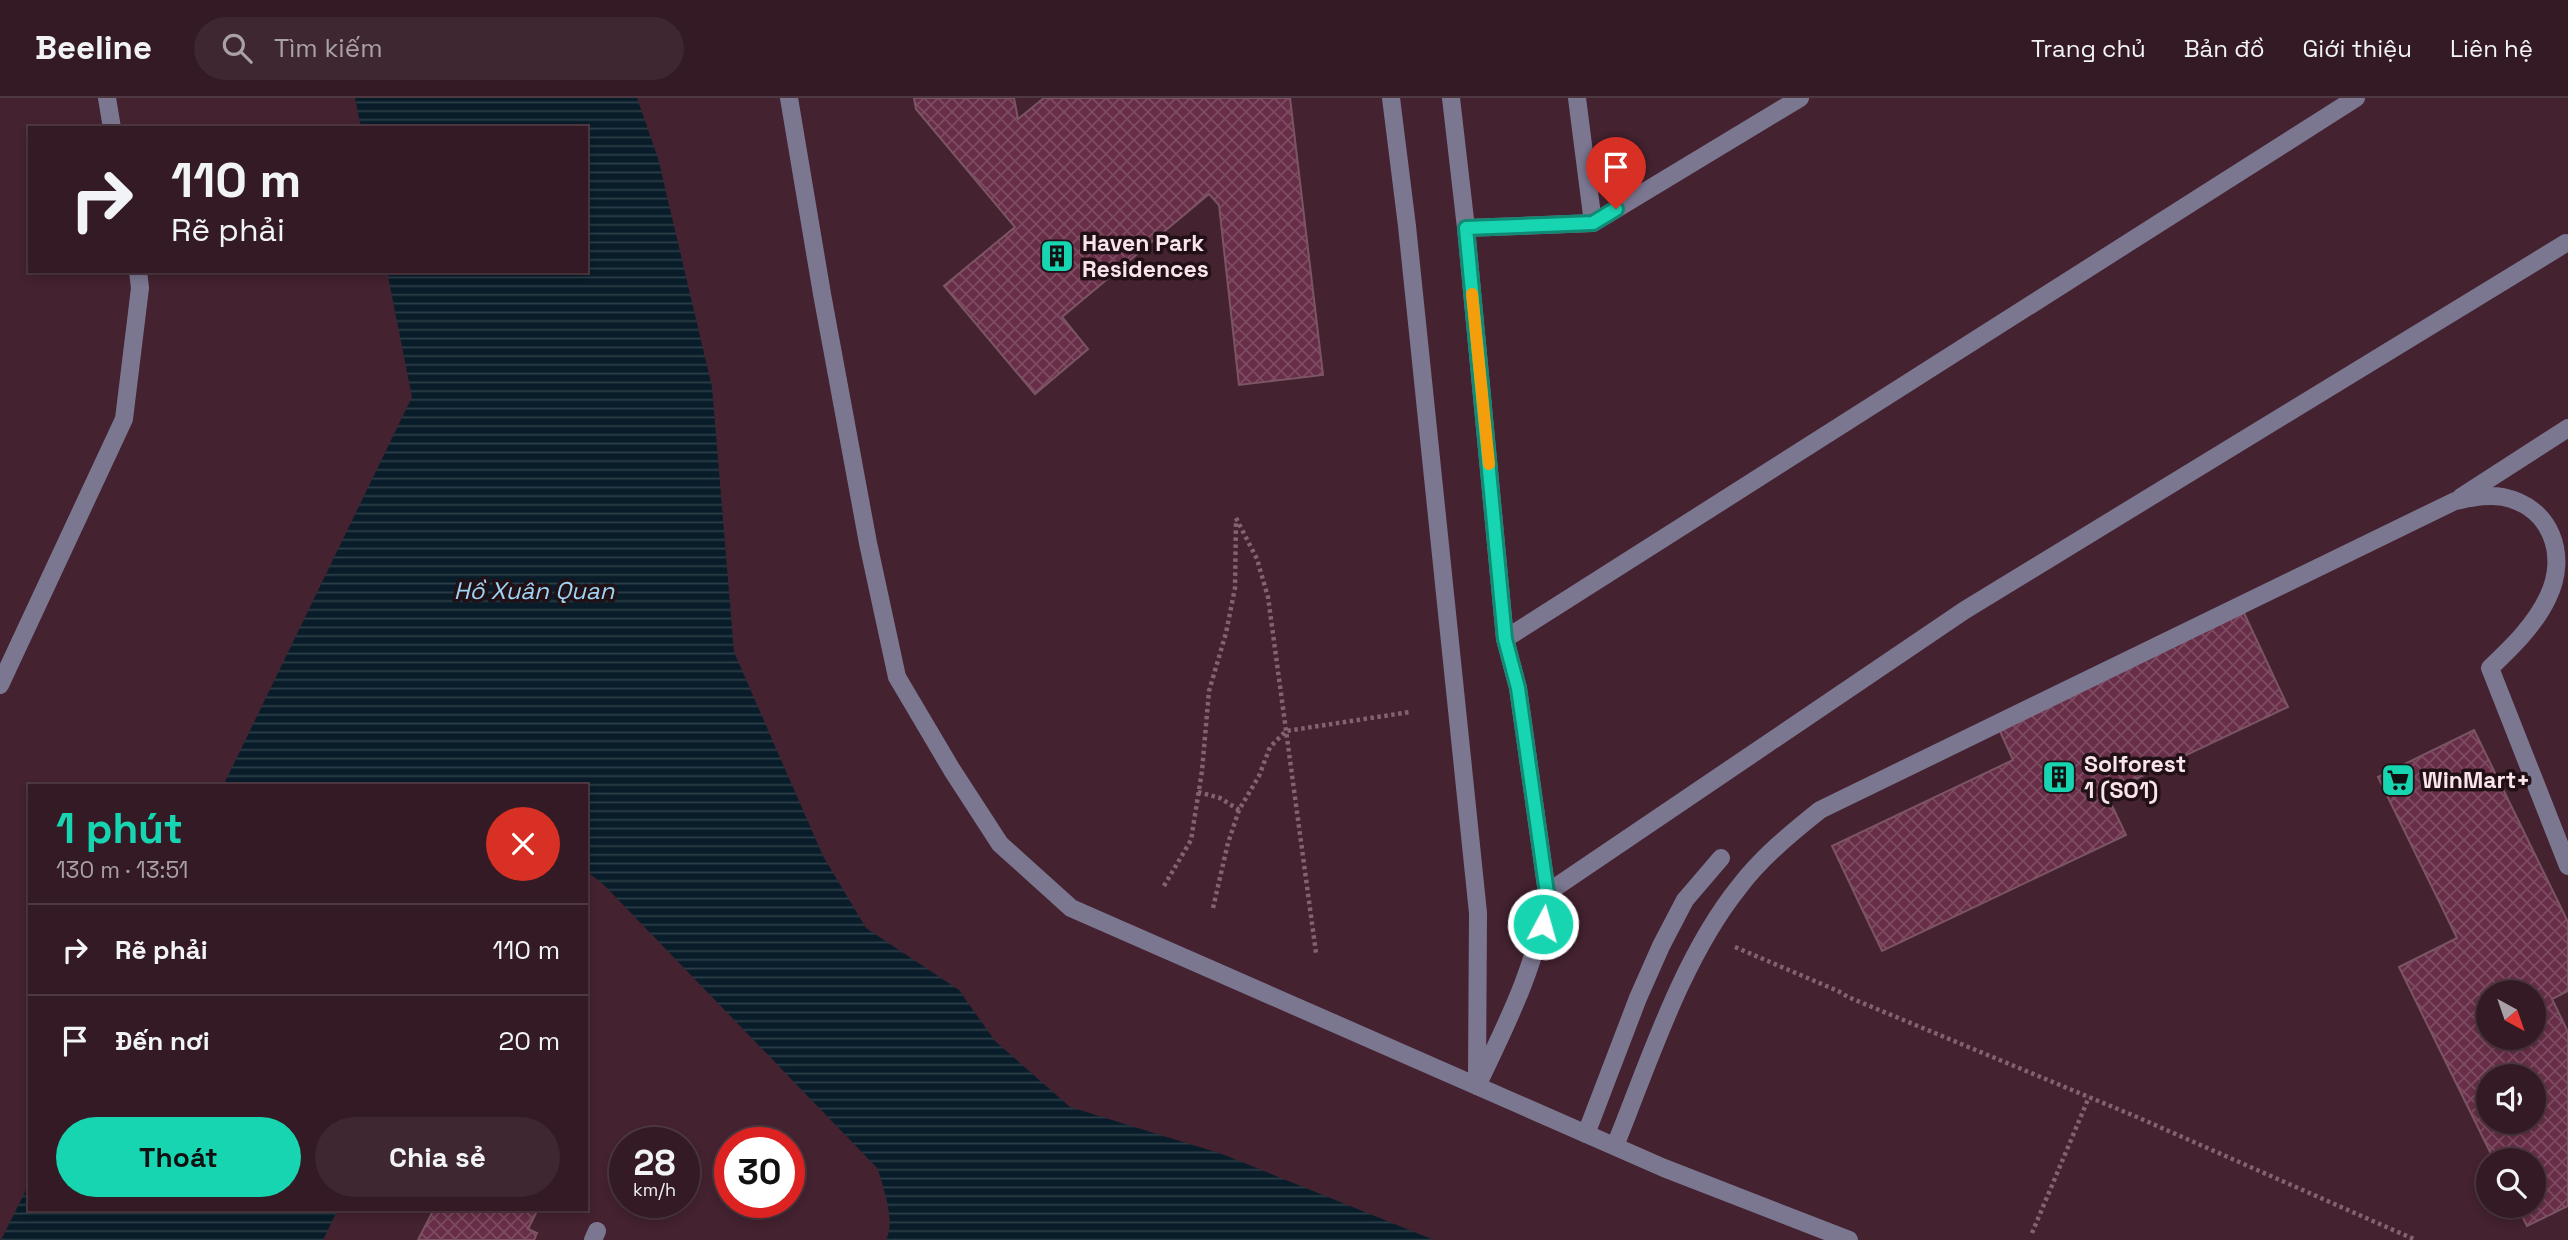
<!DOCTYPE html>
<html lang="vi">
<head>
<meta charset="utf-8">
<style>
  body { margin:0; font-family:"Space Grotesk",sans-serif; background:#3e2731; color:#f1f3f6; height:100vh; display:flex; flex-direction:column; font-size:26px; white-space:nowrap }
  * { box-sizing:border-box; margin:0 }
  p { font-size:23px; color:#a9a1a6 }
  .icon { flex:none; width:38px; height:38px; fill:none; stroke:currentColor; stroke-width:2; stroke-linecap:round; stroke-linejoin:round }
  .map { position:relative; flex:1; overflow:hidden }
  .panel { position:absolute; left:28px; top:686px; width:560px; height:427px; display:flex; flex-direction:column; background:#331a24; border-radius:0px; box-shadow:0 4px 10px #0003,0 0 0 2px #4e3841 }
  .panel>* { flex:none }
  .guide { position:absolute; left:28px; top:28px; width:560px; height:147px; border-radius:0px; box-shadow:0 4px 10px #0003,0 0 0 2px #4e3841; background:#331a24; color:#f1f3f6; overflow:hidden }
  .needle { width:46px; rotate:140deg }
  .tools { position:absolute; left:2476px; top:882px; display:grid; gap:14px }
  .tools a { display:grid; place-items:center; width:70px; height:70px; border-radius:50%; background:#331a24; box-shadow:0 4px 10px #0003,0 0 0 2px #4e3841; font-size:35px }
  .speed { position:absolute; left:609px; top:1029px; display:flex; gap:14px; font-size:35px; font-weight:700; text-align:center }
  .speed>* { display:grid; place-content:center; width:91px; height:91px; border-radius:50%; background:#331a24; box-shadow:0 4px 10px #0003,0 0 0 2px #4e3841; line-height:1 }
  .speed small { font-size:18px; font-weight:400 }
  .speed .limit { border:10px solid #d22; background:#fff; color:#111 }
  .pin { position:absolute; display:grid; place-items:center; width:60px; height:60px; color:#fff; margin:-72px -30px; border-radius:50% 50% 50% 0; rotate:-45deg; box-shadow:0 0 7px #0007 }
  .pin .icon { rotate:45deg }
  .me { position:absolute; width:77px; margin:-38px; rotate:6deg; stroke-linejoin:round; filter:drop-shadow(0 0 5px #0008) }
  .turn { display:flex; align-items:center; gap:24px; height:147px; padding:0 28px; font-size:32px }
  .turn .icon { width:91px; height:91px; stroke-width:2.5 }
  .turn b { display:block; font-size:49px; line-height:60px }
  .round { display:grid; place-items:center; flex:none; width:74px; height:74px; border-radius:37px; background:#3e2731 }
  .head { display:flex; align-items:center; justify-content:space-between; height:119px; padding:0 28px }
  h1 { font-size:42px; font-weight:800; line-height:52px; color:#18d5b2 }
  .button { display:flex; gap:14px; margin-top:auto; padding:14px 28px }
  .button a { flex:1; height:80px; border-radius:42px; background:#18d5b2; color:#111; font-size:28px; font-weight:800; line-height:80px; text-align:center }
  .button a+a { background:#3e2731; color:#f1f3f6 }
  ul { padding:0; list-style:none }
  li { display:flex; align-items:center; gap:21px; height:91px; padding:0 28px; border-top:2px solid #4e3841 }
  li div { flex:1 }
  li b { display:block; font-size:26px }
  li em { font-style:normal }
  header { display:flex; align-items:center; gap:42px; box-sizing:border-box; height:98px; padding:0 35px; background:#331a24; border-bottom:2px solid #4e3841 }
  header strong { font-size:33px }
  nav { display:flex; gap:38px; margin-inline-start:auto; font-size:24px }
  .search { width:490px; height:63px; background:#3e2731; display:flex; align-items:center; gap:18px; box-sizing:border-box; padding:0 24px; border-radius:38px; color:#a9a1a6; font-size:26px }
  .map>svg:first-child { display:block }
  .water { fill:url(#water-rules) }
  .building { fill:url(#building-cross-hatch); stroke:#7c5564; stroke-width:2; fill-rule:evenodd }
  .lines { fill:none; stroke-linecap:round; stroke-linejoin:round }
  .path { stroke:#82636f; stroke-width:4.5; stroke-dasharray:3.5 3.5; stroke-linecap:butt }
  .minor { stroke:#7c7791; stroke-width:18 }
  .route-casing { stroke:#108a74; stroke-width:18 }
  .route { stroke:#18d5b2; stroke-width:12 }
  .slow { stroke:#f59e0b; stroke-width:12 }
  .labels { text-anchor:middle; dominant-baseline:central; stroke-width:7; stroke-linejoin:round; paint-order:stroke }
  .poi-label { font-size:23px; font-weight:bold; fill:#fbe3eb; stroke:#211117; text-anchor:start }
  .water-label { font-size:24px; font-style:italic; fill:#9ed3f3; stroke:#211117 }
</style>
</head>
<body>
<header>
<strong>Beeline</strong>
<div class="search"><svg class="icon" aria-label="search" viewBox="0 0 24 24"><circle cx="10" cy="10" r="6"/><path d="M15 15l6 6"/></svg>Tìm kiếm</div>
<nav><a>Trang chủ</a><a>Bản đồ</a><a>Giới thiệu</a><a>Liên hệ</a></nav>
</header>
<div class="map">
<svg width="2568" height="1142" viewBox="0 0 2568 1142">
  <defs>
    <pattern id="water-rules" width="6" height="5" patternUnits="userSpaceOnUse" patternTransform="scale(1.75)"><rect width="6" height="5" fill="#081d29"/><path d="M0 2.5h6" fill="none" stroke="#2d3e48"/></pattern>
    <pattern id="building-cross-hatch" width="8" height="8" patternUnits="userSpaceOnUse" patternTransform="scale(1.75)"><rect width="8" height="8" fill="#682e47"/><path d="M0 0l8 8M0 8l8-8" fill="none" stroke="#7e4c62"/></pattern>
  </defs>
  <rect width="100%" height="100%" fill="#442230"/>
  <!-- water -->
  <path class="water" d="M355,0H637L658,60L712,289L734,554L823,758L866,830L959,892L995,943L1070,1009L1222,1056L1434,1142H886C896,1122 883,1091 878,1071L603,786L586,773V688H223L412,299L387,173H586V30H361Z
    M30,1084V1111H338L323,1142H1Z"/>
  <!-- building -->
  <path class="building" d="M914,0H1014L1018,21L1044,0H1290L1323,277L1239,287L1219,107L1209,96L1062,219L1088,251L1035,296L944,188L1015,129L916,11Z
    M2244,515L2288,609L2106,695L2126,737L1882,853L1832,748L2013,662L1999,631Z
    M2474,632L2568,824V893L2552,901L2568,934V1108L2527,1128L2517,1108H2534V1062H2494L2399,869L2457,840L2378,679ZM2488,894H2534V940H2488ZM2488,978H2534V1024H2488Z
    M434,1111H538L528,1131L537,1135L534,1142H418Z"/>
  <g class="lines">
    <!-- path -->
    <path class="path" d="M1236,420L1257,461L1268,499L1316,855
      M1198,694L1220,700L1239,712
      M1164,788L1191,742L1202,673L1209,593L1226,535L1235,490L1236,423
      M1213,810L1228,745L1239,712L1259,678L1270,649L1286,633L1410,614
      M1735,849L1838,893L1848,899L2137,1019L2416,1142
      M2032,1135L2089,999"/>
    <!-- minor -->
    <path class="minor" d="M107,0L112,30
      M789,0L822,196L868,445L897,579L952,672L1000,746L1071,810L1664,1070L1849,1142
      M1391,0L1407,128L1478,815L1477,981
      M1451,0L1466,130L1505,541L1518,590L1547,795C1538,865 1507,925 1477,988
      M1577,0L1593,125
      M1466,130L1593,125L1800,0
      M2461,399L2568,330
      M1505,541L2356,0
      M0,587L124,321L140,190L138,173
      M1547,795L1965,512L2566,145
      M1586,1036L1638,900L1661,848L1685,802L1721,760
      M1615,1048C1649,964 1682,860 1739,789C1762,759 1790,736 1820,712L2455,403C2471,400 2487,396 2503,399C2552,409 2568,458 2548,499C2535,527 2512,549 2490,570L2568,768
      M593,1142L597,1133"/>
  </g>
  <g class="lines">
    <!-- route casing -->
    <g class="route-casing">
      <path id="route" d="M1543,826L1547,795L1518,590L1505,541L1466,130L1593,125L1616,111"/>
    </g>
    <!-- route -->
    <use href="#route" class="route"/>
    <!-- slow -->
    <path class="slow" d="M1472,196L1489,366"/>
  </g>
  <!-- icons -->
  <defs>
    <g id="building-square" transform="scale(1.75)"><rect x="-9" y="-9" width="18" height="18" rx="4" fill="#18d5b2" stroke="#211117"/><path d="M-4-6H4V6H1V3H-1V6H-4ZM-2.5-4.3h1.7v1.8h-1.7ZM.8-4.3h1.7v1.8H.8ZM-2.5-1h1.7V.8h-1.7ZM.8-1h1.7V.8H.8Z" fill="#111"/></g>
    <g id="supermarket-square" transform="scale(1.75)"><rect x="-9" y="-9" width="18" height="18" rx="4" fill="#18d5b2" stroke="#211117"/><path d="M-6-5.5h2.5l.6 2H6L4.5 2H-2.5L-4.4-4H-6ZM-1.5 3.2a1.3 1.3 0 1 0 .1 0ZM3 3.2a1.3 1.3 0 1 0 .1 0Z" fill="#111"/></g>
  </defs>
  <g fill-rule="evenodd">
    <use href="#building-square" x="1057" y="158"/>
    <use href="#building-square" x="2059" y="679"/>
    <use href="#supermarket-square" x="2398" y="682"/>
  </g>
  <g class="labels">
    <!-- poi labels -->
    <g class="poi-label">
      <text x="1082" y="145">Haven Park<tspan x="1082" dy="26">Residences</tspan></text>
      <text x="2084" y="666">Solforest<tspan x="2084" dy="26">1 (SO1)</tspan></text>
      <text x="2422" y="682">WinMart+</text>
    </g>
    <!-- water labels -->
    <g class="water-label">
      <text x="534" y="492">Hồ Xuân Quan</text>
    </g>
  </g>
</svg>
<div class="tools">
<a><svg class="needle" viewBox="-14 -14 28 28"><path d="M0-13l5 13h-10z" fill="#e53935"/><path d="M0 13l5-13h-10z" fill="#a9a1a6"/></svg></a>
<a><svg class="icon" aria-label="sound" viewBox="0 0 24 24"><path d="M4 9h4l5-4v14l-5-4H4zM17 9q2 3 0 6"/></svg></a>
<a><svg class="icon" aria-label="search" viewBox="0 0 24 24"><circle cx="10" cy="10" r="6"/><path d="M15 15l6 6"/></svg></a>
</div>
<div class="speed"><div>28<small>km/h</small></div><div class="limit">30</div></div>
<div class="pin" style="left:1616px;top:111px;background:#d93025"><svg class="icon" aria-label="arrive" viewBox="0 0 24 24"><path d="M6 21V4h12l-3 4 3 4H6"/></svg></div>
<svg class="me" style="left:1543px;top:826px" viewBox="-20 -20 40 40"><circle r="17" fill="#18d5b2" stroke="#fff" stroke-width="3"/><path d="M0-11L8 9 0 5-8 9z" fill="#fff"/></svg>
<div class="guide">
<div class="turn"><svg class="icon" aria-label="right" viewBox="0 0 24 24"><path d="M7 20v-9h11M14 6l5 5-5 5"/></svg><div><b>110 m</b>Rẽ phải</div></div>
</div>
<section class="panel">
<div class="head"><div><h1>1 phút</h1><p>130 m · 13:51</p></div><a class="round" style="background:#d93025;color:#fff"><svg class="icon" aria-label="close" viewBox="0 0 24 24"><path d="M6 6l12 12M18 6L6 18"/></svg></a></div>
<ul>
<li><svg class="icon" aria-label="right" viewBox="0 0 24 24"><path d="M7 20v-9h11M14 6l5 5-5 5"/></svg><div><b>Rẽ phải</b></div><em>110 m</em></li>
<li><svg class="icon" aria-label="arrive" viewBox="0 0 24 24"><path d="M6 21V4h12l-3 4 3 4H6"/></svg><div><b>Đến nơi</b></div><em>20 m</em></li>
</ul>
<div class="button"><a>Thoát</a><a>Chia sẻ</a></div>
</section>
</div>
</body>
</html>
